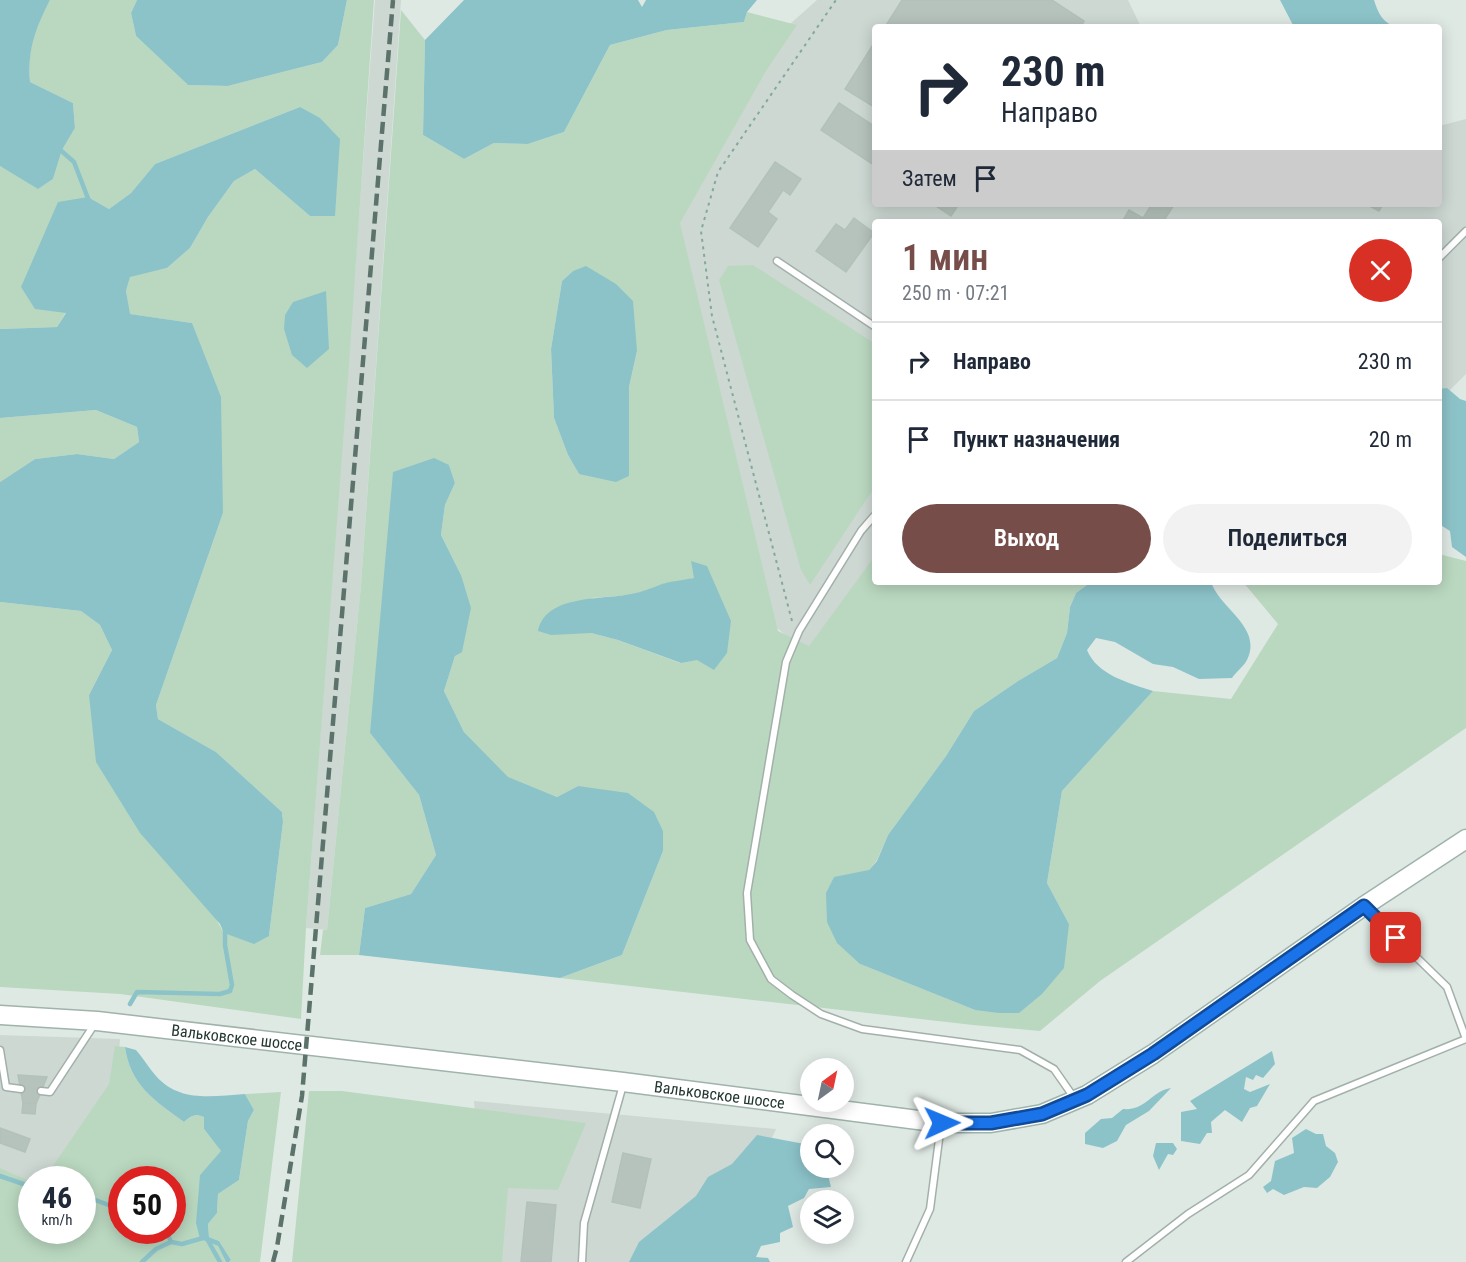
<!DOCTYPE html>
<html lang="ru">
<head>
<meta charset="utf-8">
<style>
  body { margin:0; font-family:"Roboto Condensed",sans-serif; background:#f2f2f3; color:#1f2937; height:100vh; display:flex; flex-direction:column; font-size:22px; white-space:nowrap }
  * { box-sizing:border-box; margin:0 }
  p { font-size:20px; color:#747a83 }
  .icon { flex:none; width:33px; height:33px; fill:none; stroke:currentColor; stroke-width:2; stroke-linecap:round; stroke-linejoin:round }
  .map { position:relative; flex:1; overflow:hidden }
  .side { position:absolute; left:872px; top:219px; width:570px; height:366px; display:flex; flex-direction:column; background:#fff; border-radius:6px; box-shadow:0 3px 15px #0003 }
  .side>* { flex:none }
  .hud { position:absolute; left:872px; top:24px; width:570px; height:183px; border-radius:6px; box-shadow:0 3px 15px #0003; background:#fff; color:#1f2937; overflow:hidden }
  .needle { width:39px; rotate:33deg }
  .fabs { position:absolute; left:800px; top:1058px; display:grid; gap:12px }
  .fabs a { display:grid; place-items:center; width:54px; height:54px; border-radius:50%; background:#fff; box-shadow:0 3px 15px #0003; font-size:30px }
  .speed { position:absolute; left:18px; top:1166px; display:flex; gap:12px; font-size:30px; font-weight:700; text-align:center }
  .speed>* { display:grid; place-content:center; width:78px; height:78px; border-radius:50%; background:#fff; box-shadow:0 3px 15px #0003; line-height:1 }
  .speed small { font-size:15px; font-weight:400 }
  .speed .limit { border:9px solid #d22; background:#fff; color:#111 }
  .pin { position:absolute; display:grid; place-items:center; width:51px; height:51px; color:#fff; margin:-26px; border-radius:12px; box-shadow:0 3px 9px #0006 }
  .me { position:absolute; width:66px; margin:-33px; rotate:89deg; stroke-linejoin:round; filter:drop-shadow(0 0 4px #0008) }
  .turn { display:flex; align-items:center; gap:21px; height:126px; padding:0 30px; font-size:27px }
  .turn .icon { width:78px; height:78px; stroke-width:2.5 }
  .turn b { display:block; font-size:42px; line-height:51px }
  .then { display:flex; align-items:center; height:57px; padding:0 30px; background:#0003; gap:12px; font-size:22px }
  .round { display:grid; place-items:center; flex:none; width:63px; height:63px; border-radius:32px; background:#f2f2f3 }
  .summary { display:flex; align-items:center; justify-content:space-between; height:102px; padding:0 30px }
  h1 { font-size:36px; font-weight:600; line-height:45px; color:#774d4a }
  .action { display:flex; gap:12px; margin-top:auto; padding:12px 30px }
  .action a { flex:1; height:69px; border-radius:36px; background:#774d4a; color:#fff; font-size:24px; font-weight:600; line-height:69px; text-align:center }
  .action a+a { background:#f2f2f3; color:#1f2937 }
  ul { padding:0; list-style:none }
  li { display:flex; align-items:center; gap:18px; height:78px; padding:0 30px; border-top:2px solid #e0e1e3 }
  li div { flex:1 }
  li b { display:block; font-size:22px }
  li em { font-style:normal }
  .map>svg:first-child { display:block }
  .built { fill:#cdd8d3 }
  .green { fill:#bad8c0; fill-rule:evenodd }
  .water { fill:#8cc3c9 }
  .lines { fill:none; stroke-linecap:round; stroke-linejoin:round }
  .stream { stroke:#8cc3c9; stroke-width:4.5 }
  .building { fill:#b5c3bc; stroke:#b2c1ba; stroke-width:1.5 }
  .service-casing { stroke:#a3b0aa; stroke-width:9 }
  .secondary-casing { stroke:#9fb3ab; stroke-width:21 }
  .path { stroke:#82a99b; stroke-width:2; stroke-dasharray:3 4.5; stroke-linecap:butt }
  .service { stroke:#fff; stroke-width:6 }
  .secondary { stroke:#fff; stroke-width:18 }
  .rail { stroke:#5c736b; stroke-width:4.5; stroke-dasharray:12 6; stroke-linecap:butt }
  .route-casing { stroke:#114b97; stroke-width:15 }
  .route { stroke:#1a73e8; stroke-width:10 }
  .labels { text-anchor:middle; dominant-baseline:central; stroke-width:4.5; stroke-linejoin:round; paint-order:stroke }
  .street-label { font-size:16px; fill:#223730; stroke:#eff6f2 }
</style>
</head>
<body>
<div class="map">
<svg width="1466" height="1262" viewBox="0 0 1466 1262">
  <rect width="100%" height="100%" fill="#dfe9e4"/>
  <!-- built -->
  <path class="built" d="M375,0H401L361,585L327,930L306,928Z
    M817,0H1128L1141,27H874V204H1438L1439,126L1466,119V374L1439,401L1438,222H874V582L820,665L754,608L669,238L781,32Z
    M0,1035L120,1039L117,1084L58,1179H32L31,1206L0,1182Z
    M474,1101L776,1129L717,1262H488Z"/>
  <!-- green -->
  <path class="green" d="M50,0H137L131,13L136,36L188,85L228,86L322,62L338,45L347,0H374L349,364L306,928L301,1019L120,994L0,987V602L81,611L100,625L112,650L89,695L224,933L269,936L283,822L282,812L216,752L158,719L156,705L223,513L192,323L129,314L126,291L130,276L167,268L190,248L208,217L234,181L255,169L310,216L300,107L155,164L131,193L109,209L88,197L66,312L57,327L0,329V166L39,188L53,179L62,150L75,128L73,103L30,82C27,50 35,27 50,0Z
    M401,10L425,40L423,135L464,159L494,143L528,144L564,132L610,45L667,30L744,22L747,12L797,25L766,71L680,223L778,631L809,646L874,557V582H1091L1076,593L1070,607L1067,633L1057,658L1018,681L974,711L946,756L888,835L877,860L869,870L860,964L975,1010L1069,924L1047,883L1062,791L1153,691L1231,699L1278,624L1243,582H1438L1439,554L1466,561V728L1100,981L1040,1031L973,1025L560,978L622,955L663,851L578,786L557,797L508,778L464,732L444,691L455,656L461,575L441,535L445,505L455,483L449,465L370,733L419,795L436,855L411,894L365,908L359,955H320L323,930H327L361,585ZM573,271L637,351L629,387V442L579,474L568,455L554,418L551,349L562,281ZM691,561L727,653L680,663L618,640L591,633V598L629,595L653,589L663,584L695,578Z
    M753,265L874,343V488L810,585L801,570L719,280L728,266Z
    M96,410L137,427L139,442L114,459L77,454L35,459L0,482V418Z
    M115,1046L125,1047C130,1085 155,1101 184,1122C191,1116 196,1113 204,1117V1129L222,1152L200,1175V1239L218,1246L226,1262H0V1168L31,1182L32,1230H82V1179H44L109,1084ZM122,1179H172V1230H122Z
    M309,1091H342L586,1123L558,1190L508,1188L502,1262H292Z
    M281,1092L260,1262H229L231,1260L219,1241L209,1237L208,1224L217,1213L218,1194L239,1180L248,1121L254,1110L245,1094Z"/>
  <!-- water -->
  <path class="water" d="M0,0H50C36,27 27,50 30,82L73,103L75,128L62,150L53,179L38,189L0,166Z
    M137,0H347L338,45L322,62L228,86L188,85L136,36L131,13Z
    M464,0H638L642,7L646,0H757L747,12L744,22L667,30L610,45L564,132L528,144L494,143L464,159L423,135L425,40Z
    M1280,0H1374C1378,13 1383,24 1397,27H1294Z
    M300,107L320,118L340,139L335,216H310L255,169L234,181L208,217L190,248L167,268L130,277L126,291L130,314L192,323L221,397L223,513L156,705L158,719L216,752L282,812L283,822L269,936L254,944L224,933L220,924L140,833L96,762L89,695L112,650L100,625L81,611L0,602V482L35,459L77,454L114,459L139,442L137,427L96,410L0,418V329L57,327L66,313L35,309L21,287L58,202L88,197L109,209L131,193L155,164Z
    M586,266L616,284L633,301L637,351L629,387V476L616,482L579,474L568,455L554,418L551,349L562,281L573,271Z
    M326,291L329,349L307,368L292,355L284,329L285,315L293,302Z
    M1447,388L1460,399L1466,401V557L1452,547L1450,531L1439,524V389Z
    M434,458L449,465L455,483L445,505L441,535L461,575L471,608L462,652L455,656L444,691L464,732L508,777L557,797L578,786L628,793L654,812L663,831V851L622,955L560,978L359,955L365,908L411,894L436,855L419,795L370,733L393,472Z
    M691,561L707,566L731,621L727,653L714,670L697,660L681,663L618,640L591,633L551,635L538,631C546,594 602,600 631,594C642,592 652,588 662,584C672,581 684,580 694,578Z
    M1091,582H1211C1220,609 1263,627 1247,660C1244,666 1236,672 1232,678L1199,679L1173,667L1153,664L1115,642L1096,638L1087,650C1097,675 1129,683 1153,691L1062,791L1047,883L1069,924L1064,968L1042,994L1019,1013H999L975,1010L860,964L837,943L827,922L826,893L834,877L869,870L877,861L888,835L946,756L974,711L1018,681L1057,658L1067,633L1070,607L1076,593Z
    M125,1047L136,1050C143,1058 149,1068 156,1076C180,1103 213,1096 245,1094L254,1110L248,1121L239,1180L218,1194L217,1213L208,1224L209,1237L219,1241L231,1260L229,1262H226L218,1246L200,1239L196,1223L200,1175L221,1151L204,1129V1117C195,1113 191,1116 184,1122C155,1101 130,1085 125,1047Z
    M1272,1051L1275,1064L1263,1078L1256,1075L1253,1080L1246,1077L1244,1089L1250,1092L1270,1084L1257,1106L1250,1108L1242,1122L1225,1110L1211,1122L1212,1133H1207L1200,1144L1181,1141V1112L1197,1109L1190,1101Z
    M1171,1088L1149,1111L1126,1125L1117,1141L1103,1148L1085,1144V1133L1101,1119L1112,1118L1123,1109C1146,1111 1151,1091 1171,1088Z
    M1306,1129L1316,1134H1323L1326,1146L1335,1153L1338,1162L1330,1177L1317,1188L1304,1187L1284,1195L1273,1189L1267,1193L1263,1187L1271,1181L1275,1161L1294,1153L1292,1138Z
    M757,1135L810,1145V1167H818L819,1171H827L831,1187L809,1189L804,1198L788,1206L793,1227L780,1233V1242L761,1246L756,1257L768,1258L770,1262H629L639,1242L696,1196L708,1177L732,1164Z
    M1156,1143H1173L1177,1149L1173,1155L1168,1154L1159,1170L1153,1156Z"/>
  <g class="lines">
    <!-- stream -->
    <path class="stream" d="M58,148L74,162L89,201
      M130,1004L137,992L220,994L230,991L232,985L225,945V928
      M0,1176L32,1187
      M82,1195L122,1210
      M166,1230L171,1242
      M206,1237L220,1262
      M142,1262L156,1249L171,1242L182,1244L203,1238"/>
  </g>
  <!-- building -->
  <path class="building" d="M902,0H1052L1084,21L1081,27H885Z
    M874,43V107L845,89Z
    M839,103L874,126V165L821,130Z
    M775,162L801,179L790,195L783,190L768,212L777,219L758,247L730,228Z
    M933,204H959L951,216Z
    M1152,204L1174,205L1163,222H1122L1129,210L1143,218Z
    M1366,204H1383L1379,211Z
    M854,218L874,233L846,272L816,251L836,224L845,230Z
    M18,1075L47,1077L36,1104L23,1103Z
    M23,1103L36,1104L35,1114L22,1113Z
    M0,1128L30,1139L25,1152L0,1143Z
    M623,1153L651,1159L640,1208L612,1202Z
    M527,1202L556,1205L551,1262H521Z"/>
  <g class="lines">
    <!-- service casing -->
    <g class="service-casing">
      <path id="service" d="M1438,259L1466,231
        M777,261L874,326
        M874,516L861,531L799,631L786,662L747,893L750,940L771,979L792,995L821,1014L862,1029L1020,1050L1054,1069L1075,1099
        M1366,908L1447,987L1466,1039
        M0,1050L6,1087L21,1089
        M41,1091L50,1092L94,1025
        M582,1262L584,1223L623,1085
        M906,1262L930,1209L941,1124
        M1126,1262L1188,1214L1249,1175L1314,1101L1466,1039"/>
    </g>
    <!-- secondary casing -->
    <g class="secondary-casing">
      <g id="secondary">
        <path id="s1" d="M0,1015L97,1021L623,1082L941,1123H991L1042,1114L1087,1095L1153,1054L1364,906L1466,839"/>
      </g>
    </g>
    <!-- path -->
    <path class="path" d="M792,621L712,316L701,231L718,172L836,0"/>
    <!-- service -->
    <use href="#service" class="service"/>
    <!-- secondary -->
    <use href="#secondary" class="secondary"/>
    <!-- rail -->
    <path class="rail" d="M273,1262L277,1247L302,1096L393,0"/>
  </g>
  <g class="lines">
    <!-- route casing -->
    <g class="route-casing">
      <path id="route" d="M942,1123H991L1042,1114L1087,1095L1153,1054L1364,906L1396,938"/>
    </g>
    <!-- route -->
    <use href="#route" class="route"/>
  </g>
  <g class="labels">
    <!-- street labels -->
    <g class="street-label">
      <text stroke="none"><textPath href="#s1" startOffset="238">Вальковское шоссе</textPath></text>
      <text stroke="none"><textPath href="#s1" startOffset="724">Вальковское шоссе</textPath></text>
    </g>
  </g>
</svg>
<div class="fabs">
<a><svg class="needle" viewBox="-14 -14 28 28"><path d="M0-13l5 13h-10z" fill="#e53935"/><path d="M0 13l5-13h-10z" fill="#747a83"/></svg></a>
<a><svg class="icon" aria-label="search" viewBox="0 0 24 24"><circle cx="10" cy="10" r="6"/><path d="M15 15l6 6"/></svg></a>
<a><svg class="icon" aria-label="layers" viewBox="0 0 24 24"><path d="M12 4l9 5-9 5-9-5zM3 14l9 5 9-5"/></svg></a>
</div>
<div class="speed"><div>46<small>km/h</small></div><div class="limit">50</div></div>
<div class="pin" style="left:1396px;top:938px;background:#d93025"><svg class="icon" aria-label="arrive" viewBox="0 0 24 24"><path d="M6 21V4h12l-3 4 3 4H6"/></svg></div>
<svg class="me" style="left:942px;top:1123px" viewBox="-20 -20 40 40"><path d="M0-17L14 15 0 8-14 15z" fill="#1a73e8" stroke="#fff" stroke-width="4"/></svg>
<div class="hud">
<div class="turn"><svg class="icon" aria-label="right" viewBox="0 0 24 24"><path d="M7 20v-9h11M14 6l5 5-5 5"/></svg><div><b>230 m</b>Направо</div></div>
<div class="then">Затем<svg class="icon" aria-label="arrive" viewBox="0 0 24 24"><path d="M6 21V4h12l-3 4 3 4H6"/></svg></div>
</div>
<section class="side">
<div class="summary"><div><h1>1 мин</h1><p>250 m · 07:21</p></div><a class="round" style="background:#d93025;color:#fff"><svg class="icon" aria-label="close" viewBox="0 0 24 24"><path d="M6 6l12 12M18 6L6 18"/></svg></a></div>
<ul>
<li><svg class="icon" aria-label="right" viewBox="0 0 24 24"><path d="M7 20v-9h11M14 6l5 5-5 5"/></svg><div><b>Направо</b></div><em>230 m</em></li>
<li><svg class="icon" aria-label="arrive" viewBox="0 0 24 24"><path d="M6 21V4h12l-3 4 3 4H6"/></svg><div><b>Пункт назначения</b></div><em>20 m</em></li>
</ul>
<div class="action"><a>Выход</a><a>Поделиться</a></div>
</section>
</div>
</body>
</html>
